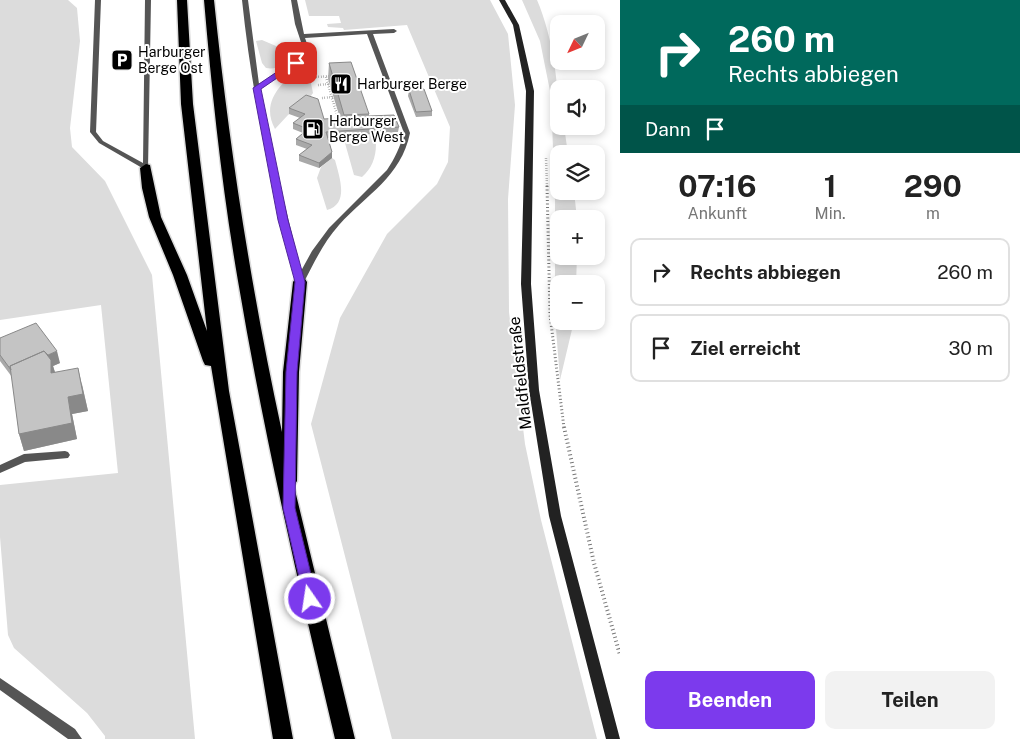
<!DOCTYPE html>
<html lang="de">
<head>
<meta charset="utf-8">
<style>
  body { margin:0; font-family:"Public Sans",sans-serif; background:#f2f2f2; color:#222; height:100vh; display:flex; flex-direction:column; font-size:19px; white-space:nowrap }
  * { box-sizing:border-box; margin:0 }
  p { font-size:16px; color:#767676 }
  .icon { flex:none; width:28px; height:28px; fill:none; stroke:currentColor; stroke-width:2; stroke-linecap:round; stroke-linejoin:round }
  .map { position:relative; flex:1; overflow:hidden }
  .drawer { display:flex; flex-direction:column; background:#fff; width:400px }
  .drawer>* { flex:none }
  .banner { background:#00695c; color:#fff; overflow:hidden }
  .needle { width:32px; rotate:227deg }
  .fabs { position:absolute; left:550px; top:15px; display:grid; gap:10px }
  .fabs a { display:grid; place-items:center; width:55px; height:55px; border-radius:10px; background:#fff; box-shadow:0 2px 8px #0003; font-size:25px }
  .pin { position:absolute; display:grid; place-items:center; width:42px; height:42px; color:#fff; margin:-21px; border-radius:10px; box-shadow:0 2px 8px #0006 }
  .me { position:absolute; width:55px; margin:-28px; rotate:347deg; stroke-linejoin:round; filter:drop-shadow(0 0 4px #0008) }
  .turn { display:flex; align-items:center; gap:18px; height:105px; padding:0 25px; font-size:22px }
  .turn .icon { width:65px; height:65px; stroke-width:2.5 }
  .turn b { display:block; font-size:35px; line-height:42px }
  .then { display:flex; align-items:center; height:48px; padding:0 25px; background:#0003; gap:10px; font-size:19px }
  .eta { display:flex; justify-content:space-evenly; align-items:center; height:85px; text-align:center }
  .eta b { font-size:30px; font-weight:700; line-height:35px }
  .action { display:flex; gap:10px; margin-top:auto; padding:10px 25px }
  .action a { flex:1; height:58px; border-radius:10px; background:#7c3aed; color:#fff; font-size:20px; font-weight:700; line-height:58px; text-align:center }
  .action a+a { background:#f2f2f2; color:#222 }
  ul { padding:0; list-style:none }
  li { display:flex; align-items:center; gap:15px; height:68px; margin:0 10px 8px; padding:0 15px; border:2px solid #e0e0e0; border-radius:10px }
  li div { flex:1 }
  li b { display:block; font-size:19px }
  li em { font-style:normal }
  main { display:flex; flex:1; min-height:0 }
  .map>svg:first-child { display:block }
  .green { fill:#dcdcdc }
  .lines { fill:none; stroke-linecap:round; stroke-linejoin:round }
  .highway-casing { stroke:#dbdbdb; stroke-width:3 }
  .path-far2 { stroke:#777; stroke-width:2.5; stroke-dasharray:0.5 2; stroke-linecap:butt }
  .path-far1 { stroke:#777; stroke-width:3; stroke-dasharray:1 2.5; stroke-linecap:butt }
  .path { stroke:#777; stroke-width:4; stroke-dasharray:1 3; stroke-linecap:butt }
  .lane { fill:#555; fill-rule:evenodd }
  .secondary { fill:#222; fill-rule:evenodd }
  .highway { fill:#000; fill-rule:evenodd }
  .wall { fill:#a9a9a9 }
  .shaded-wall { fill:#898989 }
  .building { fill:#c4c4c4; stroke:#898989 }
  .route { fill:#7c3aed; stroke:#51269a }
  .labels { text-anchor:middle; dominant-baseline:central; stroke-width:4; stroke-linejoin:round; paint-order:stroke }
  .far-poi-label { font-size:14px; fill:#000; stroke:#fff; text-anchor:start }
  .street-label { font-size:16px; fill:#000; stroke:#fff }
</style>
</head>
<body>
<main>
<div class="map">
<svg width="620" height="739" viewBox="0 0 620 739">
  <rect width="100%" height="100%" fill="#fff"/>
  <!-- green -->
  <path class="green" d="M0,0H68L77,8L80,41L70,128L72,147L105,181L152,275L195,739H105V736L87,713L14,648L8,635L0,537V485L118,473L101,305L0,320Z
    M305,0H490L508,34L515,105L508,199L509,312L525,444L541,520L597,739H392L311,424L340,318L387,234L437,184L448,162L450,127L407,25L344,30L343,28L328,27L327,24L341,23L339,16H309Z
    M522,0H537C553,37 559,86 559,126H564L568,154H559V191H574L577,219H559V256H577L576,284H559V321H574L560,380L555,316V201L551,96L540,41Z
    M262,40L290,52L291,55C284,64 278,70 266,68L262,63L256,41Z
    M303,67L308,69L313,93L308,100L288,115L275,129C260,102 282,81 303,67Z
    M375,135C378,151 374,167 362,177L354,175L343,136Z
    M332,158L335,160C339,176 350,204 327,210L317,178L321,167Z"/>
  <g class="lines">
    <!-- highway casing -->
    <g class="highway-casing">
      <path id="highway" d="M177,0H187L193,104L229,391L293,739H273L211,366L205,365L203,361L173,275L149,217L142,188L140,168L146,164L150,165L161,217L187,275L207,331L181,104Z
        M204,0H214C229,146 251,289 282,432L283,372L293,282L295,279H305L307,282L299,372L297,481L294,486L355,739H335C299,587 264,435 238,281C222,188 212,94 204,0Z"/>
    </g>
    <!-- path-far2 -->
    <path class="path-far2" d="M316,77L331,76
      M326,77L339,122
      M318,85L330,84
      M322,98L334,97
      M546,158L547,187"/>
    <!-- path-far1 -->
    <path class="path-far1" d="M547,186L550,315L564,428"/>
    <!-- path -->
    <path class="path" d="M564,427L594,563L620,655"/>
    <!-- lane -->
    <path class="lane" d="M95,0H101L96,132L103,141L143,163L145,0H151L148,169H144L99,143L90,132Z
      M242,0H248L259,84L305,54L295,24L291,0H297L304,34L394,29L397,31L394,33L373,34L410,133C401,177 367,194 339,225C323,243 314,263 303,284L300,285L296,282C272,189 252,96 242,0ZM367,34L404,133C400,147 395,158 387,170L329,228L312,251L301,271L278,177L260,89L310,56L311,55L305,38Z
      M65,451L68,452L70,455L68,458L25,462L0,473V465L24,454Z
      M0,678L75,729L82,739H68L0,690Z"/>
    <!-- secondary -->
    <path class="secondary" d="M499,0H505L519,25L534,91L531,284L539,390L561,516L620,739H606L549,516L529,390L521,284L526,91L513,25Z"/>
    <!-- highway -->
    <use href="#highway" class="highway"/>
  </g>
  <!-- wall -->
  <path class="wall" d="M329,63L369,114V116L399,127L398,132L328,138L332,152V158L319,168L299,161V155L307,149L296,145V139L303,133L293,129V123L300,118L289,114V108L324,119L340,118L328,79Z
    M409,90L432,111V116L416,117L408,96Z
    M0,338L60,363L53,366L55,372L82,384L88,411L72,414L77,439L24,451L19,434L12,377L0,361Z"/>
  <!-- shaded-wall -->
  <path class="shaded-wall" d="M332,152V158L319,168V163Z
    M57,351L60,363L53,366L56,376L12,371Z
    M78,368L88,411L72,414L77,439L24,451L19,434L68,397Z"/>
  <!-- building -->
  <path class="building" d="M351,62L369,114L344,115L329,63Z
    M424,89L432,111L416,112L409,90Z
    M306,95L318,99L324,119L342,118L344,126L349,127L368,124L369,116L394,115L399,127L326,132L332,152L319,163L299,155L312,145L296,139L308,129L293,123L305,114L289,108Z
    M36,323L57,351L48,355L44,351L10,366L11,370L0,355V338Z
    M44,351L51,360V373L78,368L83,394L68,397L72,423L19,434L10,366Z"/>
  <!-- route -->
  <path class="route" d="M293,61L299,63L261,89L288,220L305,282L297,372L295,508L317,599L315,603L310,605L306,603L304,599L283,508L286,372L295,282L278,220L253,88Z"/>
  <!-- icons -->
  <defs>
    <g id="parking-square" transform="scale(1.125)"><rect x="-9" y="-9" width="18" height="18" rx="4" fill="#000" stroke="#fff"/><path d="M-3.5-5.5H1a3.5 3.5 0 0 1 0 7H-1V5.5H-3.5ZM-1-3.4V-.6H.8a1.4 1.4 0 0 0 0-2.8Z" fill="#fff"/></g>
    <g id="restaurant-square" transform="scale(1.125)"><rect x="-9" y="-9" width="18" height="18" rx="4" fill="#000" stroke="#fff"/><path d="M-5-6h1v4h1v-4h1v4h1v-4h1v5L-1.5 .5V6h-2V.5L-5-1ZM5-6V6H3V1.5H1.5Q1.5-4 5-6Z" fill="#fff"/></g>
    <g id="fuel-square" transform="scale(1.125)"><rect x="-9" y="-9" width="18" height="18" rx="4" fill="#000" stroke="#fff"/><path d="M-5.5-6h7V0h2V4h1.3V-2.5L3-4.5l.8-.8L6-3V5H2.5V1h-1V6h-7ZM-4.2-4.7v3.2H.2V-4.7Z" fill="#fff"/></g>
  </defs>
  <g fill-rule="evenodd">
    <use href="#parking-square" x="122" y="60"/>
    <use href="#restaurant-square" x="341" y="84"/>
    <use href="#fuel-square" x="313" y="129"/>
  </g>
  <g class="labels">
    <!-- far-poi labels -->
    <g class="far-poi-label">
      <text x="138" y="52">Harburger<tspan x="138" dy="16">Berge Ost</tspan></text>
      <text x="357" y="84">Harburger Berge</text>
      <text x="329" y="121">Harburger<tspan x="329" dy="16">Berge West</tspan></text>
    </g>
    <!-- street labels -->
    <g class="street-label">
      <text transform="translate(520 373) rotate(-96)">Maldfeldstraße</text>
    </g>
  </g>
</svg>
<div class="fabs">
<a><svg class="needle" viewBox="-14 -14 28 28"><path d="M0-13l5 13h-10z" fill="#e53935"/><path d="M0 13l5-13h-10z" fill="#767676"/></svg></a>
<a><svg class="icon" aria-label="sound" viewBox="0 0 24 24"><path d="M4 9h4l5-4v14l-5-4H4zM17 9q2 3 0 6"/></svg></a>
<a><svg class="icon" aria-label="layers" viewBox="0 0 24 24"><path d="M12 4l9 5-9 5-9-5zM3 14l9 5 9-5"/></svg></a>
<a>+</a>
<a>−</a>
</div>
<div class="pin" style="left:296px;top:63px;background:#d93025"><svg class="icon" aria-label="arrive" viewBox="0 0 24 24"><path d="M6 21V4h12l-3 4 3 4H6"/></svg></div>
<svg class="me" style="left:310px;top:599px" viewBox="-20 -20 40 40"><circle r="17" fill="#7c3aed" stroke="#fff" stroke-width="3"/><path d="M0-11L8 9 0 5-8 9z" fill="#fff"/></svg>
</div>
<section class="drawer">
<div class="banner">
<div class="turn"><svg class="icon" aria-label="right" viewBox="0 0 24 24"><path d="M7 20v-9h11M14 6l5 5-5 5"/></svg><div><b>260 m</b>Rechts abbiegen</div></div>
<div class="then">Dann<svg class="icon" aria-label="arrive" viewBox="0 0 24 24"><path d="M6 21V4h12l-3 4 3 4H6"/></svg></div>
</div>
<div class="eta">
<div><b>07:16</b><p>Ankunft</p></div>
<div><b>1</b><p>Min.</p></div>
<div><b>290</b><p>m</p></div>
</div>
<ul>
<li><svg class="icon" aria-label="right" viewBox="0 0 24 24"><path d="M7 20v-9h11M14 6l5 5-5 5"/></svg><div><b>Rechts abbiegen</b></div><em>260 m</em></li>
<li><svg class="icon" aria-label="arrive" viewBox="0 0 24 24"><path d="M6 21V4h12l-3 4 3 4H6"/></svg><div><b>Ziel erreicht</b></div><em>30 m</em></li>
</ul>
<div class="action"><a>Beenden</a><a>Teilen</a></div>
</section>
</main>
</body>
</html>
